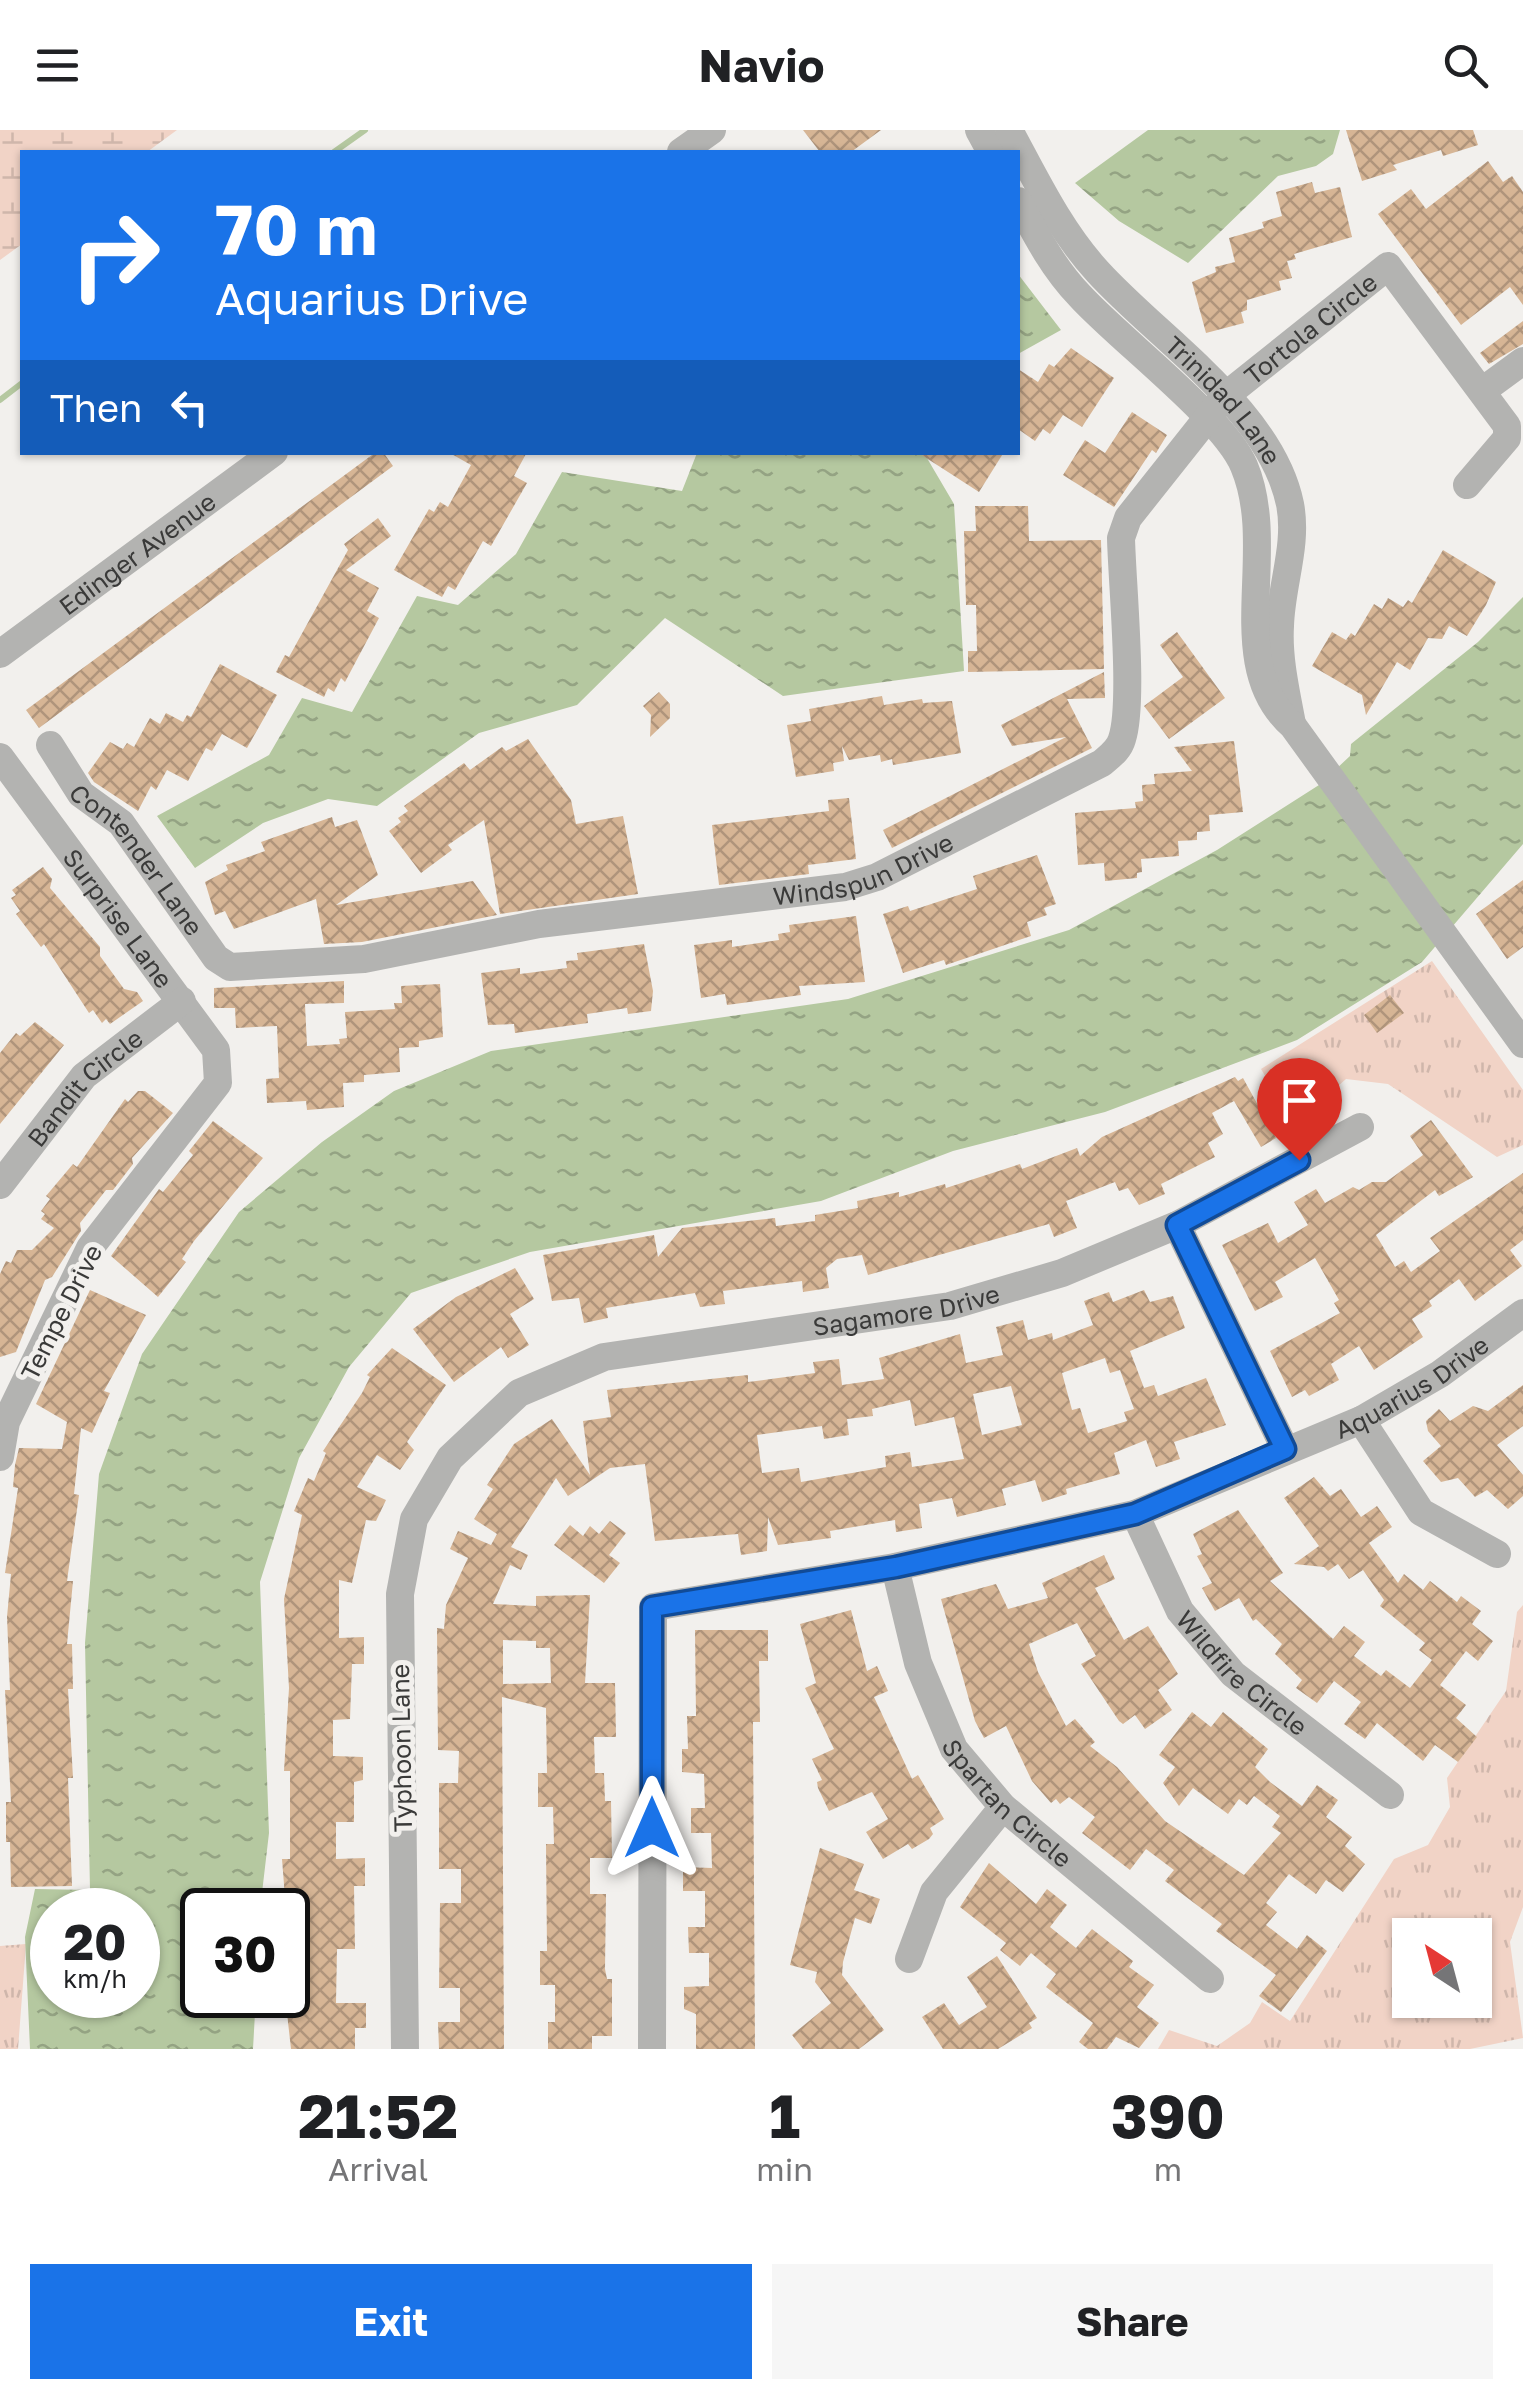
<!DOCTYPE html>
<html lang="en">
<head>
<meta charset="utf-8">
<style>
  body { margin:0; font-family:"Golos Text",sans-serif; background:#f6f6f6; color:#202124; height:100vh; display:flex; flex-direction:column; font-size:38px; white-space:nowrap }
  * { box-sizing:border-box; margin:0 }
  p { font-size:32px; color:#757577 }
  .icon { flex:none; width:55px; height:55px; fill:none; stroke:currentColor; stroke-width:2; stroke-linecap:round; stroke-linejoin:round }
  .map { position:relative; height:1919px; overflow:hidden }
  .sheet { display:flex; flex-direction:column; background:#fff; flex:1 }
  .sheet>* { flex:none }
  .guide { position:absolute; left:20px; top:20px; width:1000px; height:305px; border-radius:0px; box-shadow:0 2px 8px #0004; background:#1a73e8; color:#fff; overflow:hidden }
  .needle { width:65px; rotate:324deg }
  .buttons { position:absolute; left:1392px; top:1788px; display:grid; gap:20px }
  .buttons a { display:grid; place-items:center; width:100px; height:100px; border-radius:0px; background:#fff; box-shadow:0 2px 8px #0004; font-size:50px }
  .speed { position:absolute; left:30px; top:1758px; display:flex; gap:20px; font-size:50px; font-weight:700; text-align:center }
  .speed>* { display:grid; place-content:center; width:130px; height:130px; border-radius:50%; background:#fff; box-shadow:0 2px 8px #0004; line-height:1 }
  .speed small { font-size:25px; font-weight:400 }
  .speed .limit { border:5px solid #111; border-radius:15px; background:#fff; color:#111 }
  .pin { position:absolute; display:grid; place-items:center; width:85px; height:85px; color:#fff; margin:-102px -42px; border-radius:50% 50% 50% 0; rotate:-45deg; box-shadow:0 0 10px #0007 }
  .pin .icon { rotate:45deg }
  .me { position:absolute; width:110px; margin:-55px; rotate:0deg; stroke-linejoin:round; filter:drop-shadow(0 0 8px #0008) }
  .turn { display:flex; align-items:center; gap:35px; height:210px; padding:0 30px; font-size:45px }
  .turn .icon { width:130px; height:130px; stroke-width:2.5 }
  .turn b { display:block; font-size:70px; line-height:85px }
  .then { display:flex; align-items:center; height:95px; padding:0 30px; background:#0003; gap:20px; font-size:38px }
  .eta { display:flex; justify-content:space-evenly; align-items:center; height:170px; text-align:center }
  .eta b { font-size:60px; font-weight:700; line-height:70px }
  .action { display:flex; gap:20px; margin-top:auto; padding:20px 30px }
  .action a { flex:1; height:115px; border-radius:0px; background:#1a73e8; color:#fff; font-size:40px; font-weight:700; line-height:115px; text-align:center }
  .action a+a { background:#f6f6f6; color:#202124 }
  header { display:flex; justify-content:space-between; align-items:center; height:130px; padding:0 30px; background:#fff; font-size:45px; font-weight:700 }
  .map>svg:first-child { display:block }
  .grass { fill:url(#grass-tufts); fill-rule:evenodd }
  .wetland { fill:url(#wetland-marsh) }
  .water { fill:url(#water-ripples); fill-rule:evenodd }
  .lines { fill:none; stroke-linecap:round; stroke-linejoin:round }
  .stream { stroke:#b5c8a0; stroke-width:6 }
  .building { fill:url(#building-cross-hatch); fill-rule:evenodd }
  .minor { stroke:#b3b3b1; stroke-width:28 }
  .route-casing { stroke:#114b97; stroke-width:25 }
  .route { stroke:#1a73e8; stroke-width:18 }
  .labels { text-anchor:middle; dominant-baseline:central; stroke-width:10; stroke-linejoin:round; paint-order:stroke }
  .street-label { font-size:25px; fill:#3a3a39; stroke:#f2f0ed }
</style>
</head>
<body>
<header><svg class="icon" aria-label="menu" viewBox="0 0 24 24"><path d="M4 6h16M4 12h16M4 18h16"/></svg>Navio<svg class="icon" aria-label="search" viewBox="0 0 24 24"><circle cx="10" cy="10" r="6"/><path d="M15 15l6 6"/></svg></header>
<div class="map">
<svg width="1523" height="1919" viewBox="0 0 1523 1919">
  <defs>
    <pattern id="grass-tufts" width="24" height="20" patternUnits="userSpaceOnUse" patternTransform="scale(2.5)"><rect width="24" height="20" fill="#f1d3c6"/><path d="M3 7l-1-3M5 7V3M7 7l1-3M15 17l-1-3M17 17v-4M19 17l1-3" fill="none" stroke="#cfb6ab"/></pattern>
    <pattern id="wetland-marsh" width="20" height="14" patternUnits="userSpaceOnUse" patternTransform="scale(2.5)"><rect width="20" height="14" fill="#f1d3c6"/><path d="M1 5h8M5 5V1M11 12h8M15 12V8" fill="none" stroke="#cfb6ab"/></pattern>
    <pattern id="water-ripples" width="26" height="14" patternUnits="userSpaceOnUse" patternTransform="scale(2.5)"><rect width="26" height="14" fill="#b5c8a0"/><path d="M2 4q2-2 4 0t4 0M15 11q2-2 4 0t4 0" fill="none" stroke="#94a383"/></pattern>
    <pattern id="building-cross-hatch" width="8" height="8" patternUnits="userSpaceOnUse" patternTransform="scale(2.5)"><rect width="8" height="8" fill="#d6b595"/><path d="M0 0l8 8M0 8l8-8" fill="none" stroke="#af947b"/></pattern>
  </defs>
  <rect width="100%" height="100%" fill="#f2f0ed"/>
  <!-- grass -->
  <path class="grass" d="M1432,831L1523,960V1015L1497,1027L1388,954L1346,949L1294,995L1261,939Z
    M1523,1475V1777L1510,1812L1523,1908L1470,1919H1158L1169,1900L1217,1916L1250,1893L1262,1872L1290,1891L1394,1729L1428,1715L1450,1677L1447,1648L1506,1561L1517,1482ZM1410,1805H1475V1870H1410Z
    M26,1814L18,1919H0V1816Z"/>
  <!-- wetland -->
  <path class="wetland" d="M0,0H177L147,22H22V114L0,130Z"/>
  <!-- water -->
  <path class="water" d="M1148,0H1340L1333,24L1316,36L1278,46L1188,133L1119,91L1075,53Z
    M1018,144L1061,200L1018,224Z
    M697,323H924L954,374L964,541L783,566L665,488L577,575L479,603L377,676L328,669L263,693L195,738L157,686L269,625L302,568L352,582L417,466L458,475L516,424L562,342L682,361Z
    M1523,467V714L1422,832L1297,910L1105,982L953,1021L821,1071L530,1122L411,1163L349,1237L299,1328L260,1452L269,1703L260,1780H202V1865H256L253,1919H30L25,1807L35,1759L90,1760L85,1513L99,1344L142,1224L239,1082L322,1012L394,961L491,921L848,869L1069,800L1217,720L1319,655L1350,626L1351,614L1478,512ZM52,1780H138V1865H52Z"/>
  <g class="lines">
    <!-- stream -->
    <path class="stream" d="M334,22L365,0
      M0,270L22,253"/>
  </g>
  <!-- building -->
  <path class="building" d="M803,0H881L851,22H820Z
    M1346,0H1473L1478,15L1443,26L1441,20L1393,35L1397,40L1362,51Z
    M1488,31L1503,52L1512,46L1523,62V175L1510,157L1461,195L1378,84L1411,59L1426,79Z
    M1312,52L1315,63L1340,57L1352,107L1294,124L1296,129L1287,131L1292,148L1279,151L1281,160L1247,170V180L1241,182L1244,193L1206,203L1192,152L1216,142L1215,137L1235,132L1229,108L1264,98L1262,92L1282,86L1276,62Z
    M1523,191V214L1489,234L1480,223Z
    M1071,218L1114,248L1082,297L1063,285L1050,304L1043,299L1035,311L1018,299V239L1038,252L1049,234L1054,237Z
    M1132,282L1167,305L1156,323L1152,320L1114,377L1063,345L1085,310L1105,323Z
    M376,322H383L393,336L39,598L26,580Z
    M448,322H527L514,346L527,353L491,416L483,411L455,460L448,456L442,467L394,440L429,379L434,382L440,372L448,377L471,335Z
    M917,322H1004L979,362Z
    M975,376H1028L1029,411L1101,410L1104,539L968,542V521H977L976,475H966L964,401H976Z
    M378,388L391,406L346,440L379,458L367,481L379,488L345,552L341,548L334,562L328,558L324,567L276,542L285,525L289,527L348,420L344,414Z
    M1443,420L1496,452L1486,475L1467,506L1449,496L1442,509L1428,508L1410,540L1397,532L1366,585L1362,565L1312,536L1332,502L1346,510L1351,503L1355,506L1374,474L1382,479L1388,468L1403,477L1408,470L1412,473Z
    M1177,502L1225,568L1169,609L1144,576L1183,547L1160,515Z
    M220,534L277,565L247,618L222,604L212,621L206,618L188,651L167,640L156,660L151,656L138,681L94,652L88,643L110,612L123,619L127,613L134,617L150,588L160,594L166,583L183,592L187,585L191,587Z
    M1104,542L1105,568L1067,569L1092,618L892,718L883,700L1066,607L1012,616L1001,595Z
    M659,562L670,574V588L650,607L651,585L643,576Z
    M882,566L884,575L922,569L923,573L952,571L961,623L893,635L892,629L881,632L880,625L849,630L842,616L844,631L833,633L834,641L796,647L787,595L811,591L809,579Z
    M528,609L571,670L576,694L623,686L638,764L500,784L484,690L448,715L452,720L421,743L389,701L401,692L398,688L408,681L404,676L464,633L470,640L502,617L506,621Z
    M1234,611L1243,682L1209,685L1210,701L1197,702V710L1178,711L1179,726L1141,729L1142,742L1137,743V748L1105,751L1104,733L1078,735L1075,683L1136,678L1135,672L1143,671L1142,655L1155,654L1154,644L1192,641L1174,617Z
    M849,668L856,729L808,735L809,744L719,755L712,695L829,681L828,670Z
    M332,687L335,697L357,690L378,745L336,775L473,751L497,785L362,812L324,814L316,769L234,799L225,781L215,785L205,752L228,740L226,735L265,721L261,712Z
    M1037,725L1056,774L1044,778L1047,785L1027,792L1031,806L946,835L944,830L903,843L883,784L908,776L910,781L977,759L973,746Z
    M43,737L52,749L50,758L100,817V826L124,859L137,862L143,871L110,894L106,889L102,893L93,880L89,883L44,814L41,817L16,784L20,781L11,768L16,765L12,760Z
    M1523,750V817L1507,829L1476,784Z
    M856,786L865,852L799,856L801,865L727,875L725,864L701,868L694,815L732,810V817L779,810L778,804L790,802L789,795Z
    M644,814L653,861L651,881L628,884L627,878L587,884L588,893L515,903L514,894L488,895L481,843L520,838V844L567,838L566,831L578,830L577,823Z
    M344,851V873L305,874L307,916L340,914L339,909L347,908L345,882L395,879L394,873H402L401,856L440,854L443,907L419,911V917L399,918L400,942L364,945V952L343,953L344,977L307,980L306,971L267,973L266,949L279,948L277,896L236,898L235,878H214V858Z
    M1390,865L1404,883L1377,903L1364,885Z
    M35,892L64,915L0,994V923L16,903L20,906Z
    M1235,947L1238,951L1243,948L1276,1008L1261,1017L1234,971L1212,983L1223,1004L1208,1013L1215,1027L1161,1054L1165,1064L1139,1075L1128,1058L1119,1061L1115,1052L1066,1071L1077,1098L1054,1107L1049,1094L868,1145L862,1125L837,1129L826,1138L829,1158L803,1162L802,1151L746,1158L723,1161L725,1174L700,1177L695,1163L606,1178L608,1188L584,1193L579,1168L552,1171L543,1125L654,1105L658,1127L682,1098L775,1088L776,1096L815,1091V1085L858,1078L857,1071L899,1062V1067L945,1054L946,1058L1020,1034L1022,1039L1077,1018L1080,1026L1102,1007Z
    M138,961H145L173,983L132,1028L133,1034L113,1060H106L80,1093L81,1101L52,1147L45,1150L16,1222L0,1227V1144L6,1131L11,1133L17,1120H32L54,1098L41,1089L45,1084L41,1081L50,1069L46,1066L73,1034L77,1037L125,969L128,972Z
    M1431,990L1473,1047L1439,1066L1435,1060L1376,1105L1395,1137L1404,1131L1411,1142L1440,1121L1430,1108L1523,1043V1110L1510,1120L1522,1136L1475,1171L1459,1149L1429,1171L1432,1176L1412,1189L1423,1207L1374,1240L1359,1216L1331,1234L1339,1250L1309,1266L1305,1260L1292,1267L1270,1221L1340,1183L1334,1173L1339,1170L1315,1128L1275,1152L1283,1167L1255,1181L1222,1115L1268,1093L1278,1113L1308,1095L1294,1072L1316,1059L1325,1073L1353,1057L1359,1060L1372,1052H1386L1423,1025L1410,1006Z
    M213,991L263,1028L194,1111L182,1129L186,1132L158,1167L111,1126L159,1059L163,1062L193,1025L189,1021Z
    M515,1138L534,1169L510,1184L529,1215L508,1228L501,1217L454,1252L413,1199L456,1167Z
    M90,1160L146,1185L104,1261L110,1263L92,1303L81,1298L74,1364L79,1365L67,1451H73L67,1514H72L73,1559H68L73,1648H68L72,1756L11,1757L10,1712H6V1672H11L5,1560H10L7,1487L11,1444L5,1443L18,1358L13,1357L15,1335L19,1318L62,1319L67,1292L36,1274Z
    M1144,1160L1150,1172L1173,1166L1185,1198L1130,1221L1144,1258L1154,1255L1158,1266L1206,1248L1226,1295L1174,1312L1180,1329L1156,1337L1146,1310L1114,1323L1120,1344L1066,1359L1067,1364L1042,1372L1035,1350L1002,1359L1006,1375L957,1387L952,1368L919,1374L922,1398L896,1402L895,1390L830,1401L831,1408L778,1415L768,1387L767,1421L741,1425L738,1404L655,1411L645,1334L610,1338L568,1366L556,1348L511,1417L528,1425L521,1440L510,1435L493,1474L536,1476V1466L590,1465L585,1553H615L616,1607H594L595,1643H604L605,1671H611L612,1728H590V1764H606L605,1839L607,1849H612V1906H592V1919H548V1892H555V1855H540V1821H547L546,1714H554L553,1677H538V1643H547L546,1578L502,1567L504,1919H439L438,1892H460V1858H439L440,1773H461V1739H439V1653H458L459,1621L438,1620L437,1498L444,1499L446,1475L468,1428L450,1419L458,1401L491,1415L497,1404L474,1389L493,1359L487,1355L514,1314L552,1289L590,1345L583,1291L611,1287L607,1260L748,1245V1252L771,1249L815,1243L813,1232L839,1229L842,1255L884,1249L879,1228L960,1204L966,1233L1003,1225L996,1197L1023,1190L1028,1210L1052,1203L1053,1210L1093,1195L1084,1171L1109,1162L1113,1172ZM1105,1228L1110,1243L1120,1240L1134,1279L1124,1282L1127,1291L1088,1303L1080,1278L1072,1280L1062,1243ZM1011,1256L1022,1295L982,1305L973,1264ZM910,1270L915,1296L954,1287L964,1329L912,1337L910,1322L885,1326L886,1337L801,1352L799,1338L762,1343L757,1305L822,1296L824,1309L849,1305L847,1289L873,1286L872,1279ZM503,1510L536,1511V1518H550L551,1553L503,1554Z
    M392,1218L446,1255L407,1312L414,1320L400,1340L377,1325L357,1357L386,1370L376,1391L366,1390L352,1453L339,1450V1508L364,1507V1534H352L350,1589L333,1590V1626L363,1627V1650L354,1652V1692H336V1729L365,1728V1756H354L355,1819H337L336,1873H366V1898H355V1919H291L285,1865L291,1853L290,1782L286,1780L282,1729H290V1641H284L289,1558L284,1469L302,1385L294,1381L308,1348L314,1351L326,1323L323,1321L362,1263L370,1247L367,1245Z
    M1523,1255V1296L1497,1315L1523,1345V1366L1508,1379L1487,1360L1475,1367L1458,1348L1441,1352L1423,1331L1441,1316L1428,1301L1426,1291L1439,1279L1450,1291L1473,1276L1488,1281Z
    M1314,1347L1330,1366L1341,1359L1361,1387L1377,1376L1392,1397L1369,1413L1398,1453L1404,1444L1423,1460L1430,1451L1457,1472L1461,1466L1481,1481L1472,1494L1493,1511L1478,1531L1466,1521L1440,1555L1466,1575L1456,1588L1477,1607L1458,1632L1435,1615L1423,1631L1377,1593L1365,1609L1344,1594L1361,1572L1334,1551L1317,1573L1296,1558L1302,1550L1275,1524L1282,1514L1256,1489L1253,1491L1239,1468L1215,1481L1202,1458L1212,1453L1197,1426L1202,1424L1193,1404L1238,1380L1283,1443L1270,1451L1333,1509L1344,1496L1365,1512L1354,1526L1381,1546L1386,1540L1410,1558L1432,1530L1419,1520L1425,1513L1380,1476L1384,1470L1363,1440L1349,1449L1338,1434L1328,1441L1324,1437L1294,1434L1319,1416L1284,1368Z
    M610,1391L626,1403L609,1425L620,1433L604,1453L554,1415L570,1395L583,1406L590,1396L599,1404Z
    M1104,1425L1115,1449L1095,1458L1124,1510L1148,1496L1178,1544L1158,1560L1172,1580L1145,1599L1135,1585L1123,1594L1119,1591L1081,1534L1096,1526L1077,1493L1029,1514L1038,1542L1066,1596L1075,1589L1095,1612L1090,1616L1117,1637L1165,1691L1244,1745L1281,1703L1272,1697L1280,1686L1254,1666L1247,1675L1239,1669L1228,1684L1193,1658L1179,1676L1163,1653L1175,1637L1159,1625L1192,1582L1211,1597L1223,1582L1268,1619L1255,1637L1270,1652L1302,1676L1317,1655L1338,1670L1326,1687L1352,1707L1345,1716L1365,1734L1343,1762L1326,1750L1316,1764L1289,1744L1266,1773L1277,1782L1266,1795L1297,1819L1307,1805L1327,1821L1281,1882L1259,1866L1276,1845L1216,1801L1222,1794L1165,1751L1174,1740L1146,1719L1130,1740L1082,1703L1095,1687L1069,1667L1060,1674L1056,1669L1051,1673L1032,1651L1006,1596L984,1608L975,1591L941,1469L996,1454L1008,1479L1048,1468L1042,1453Z
    M851,1480L867,1541L877,1536L888,1561L874,1567L912,1649L918,1645L944,1689L930,1698L933,1704L929,1709L912,1719L908,1714L883,1729L866,1702L888,1689L872,1662L829,1681L818,1658L817,1652L822,1650L812,1629L834,1619L805,1558L816,1553L800,1494Z
    M695,1500H768V1531H759L760,1592H753L755,1919H696V1884L684,1879V1857L709,1856V1823H689L688,1797H705V1761H683V1737L712,1738L711,1703H691V1678H705L704,1644L682,1642V1619H688L687,1586H696Z
    M820,1718L864,1734L854,1760L880,1769L871,1794L855,1788L843,1832L842,1845L884,1900L859,1919H803L792,1905L831,1873L815,1852L817,1842L790,1835Z
    M989,1733L1036,1774L1047,1759L1067,1775L1050,1797L1076,1818L1092,1799L1133,1831L1129,1837L1154,1855L1137,1877L1159,1893L1139,1918L1116,1907L1107,1919H1088L1079,1912L1093,1893L1046,1857L1056,1844L1031,1823L1020,1836L1000,1820L1006,1813L960,1777Z
    M997,1826L1037,1888L1029,1893L1032,1898L998,1919H943L922,1887L944,1873L959,1895L987,1877L967,1847Z"/>
  <g class="lines">
    <!-- minor -->
    <g class="minor">
      <path d="M979,0L991,22"/>
      <path id="s1" d="M1009,0C1035,48 1060,101 1098,142C1160,210 1271,281 1290,374C1298,415 1281,455 1280,496C1278,528 1286,562 1292,594"/>
      <path d="M681,22L712,0"/>
      <path d="M1018,71C1036,105 1053,138 1080,166C1119,209 1224,288 1244,336C1280,421 1222,534 1293,596L1523,914"/>
      <path d="M1482,261L1523,231"/>
      <path id="s2" d="M0,524L274,322"/>
      <path id="s3" d="M50,615L81,664L121,693L216,828L230,837L364,829L539,794L845,757L877,747L1102,633C1110,626 1119,620 1122,609C1134,573 1122,453 1121,408L1128,388L1224,267L1388,136L1507,296V308L1467,355"/>
      <path id="s4" d="M0,627L216,920L218,953L90,1118L6,1292L0,1327"/>
      <path id="s5" d="M0,1055L84,946L182,871"/>
      <path d="M1177,1095L1285,1319"/>
      <path d="M1361,1290L1421,1382L1497,1424"/>
      <path id="s6" d="M1135,1384L1180,1481L1233,1544L1390,1665"/>
      <path id="s7" d="M895,1437L918,1533L954,1619L1003,1677L1210,1849"/>
      <path d="M909,1829L934,1762L1003,1677"/>
      <path id="s8" d="M405,1919L400,1464L414,1389L450,1328L519,1263L604,1227L950,1176L1062,1143L1177,1095L1360,997"/>
      <path id="s9" d="M652,1919L653,1477L895,1437L1135,1384L1361,1290L1440,1244L1523,1183"/>
    </g>
  </g>
  <g class="lines">
    <!-- route casing -->
    <g class="route-casing">
      <path id="route" d="M652,1698V1477L896,1437L1135,1384L1285,1319L1177,1095L1299,1030"/>
    </g>
    <!-- route -->
    <use href="#route" class="route"/>
  </g>
  <g class="labels">
    <!-- street labels -->
    <g class="street-label">
      <text stroke="none"><textPath href="#s3" startOffset="1715">Tortola Circle</textPath></text>
      <text stroke="none"><textPath href="#s1" startOffset="348">Trinidad Lane</textPath></text>
      <text stroke="none"><textPath href="#s2" startOffset="170">Edinger Avenue</textPath></text>
      <text stroke="none"><textPath href="#s3" startOffset="145">Contender Lane</textPath></text>
      <text stroke="none"><textPath href="#s3" startOffset="932">Windspun Drive</textPath></text>
      <text stroke="none"><textPath href="#s4" startOffset="200">Surprise Lane</textPath></text>
      <text stroke="none"><textPath href="#s5" startOffset="130">Bandit Circle</textPath></text>
      <text stroke="none"><textPath href="#s8" startOffset="1095">Sagamore Drive</textPath></text>
      <text transform="translate(61 1182) rotate(-63)">Tempe Drive</text>
      <text stroke="none"><textPath href="#s9" startOffset="1238">Aquarius Drive</textPath></text>
      <text stroke="none"><textPath href="#s6" startOffset="195">Wildfire Circle</textPath></text>
      <text transform="translate(401 1618) rotate(-91)">Typhoon Lane</text>
      <text stroke="none"><textPath href="#s7" startOffset="268">Spartan Circle</textPath></text>
    </g>
  </g>
</svg>
<div class="buttons">
<a><svg class="needle" viewBox="-14 -14 28 28"><path d="M0-13l5 13h-10z" fill="#e53935"/><path d="M0 13l5-13h-10z" fill="#757577"/></svg></a>
</div>
<div class="speed"><div>20<small>km/h</small></div><div class="limit">30</div></div>
<div class="pin" style="left:1299px;top:1030px;background:#d93025"><svg class="icon" aria-label="arrive" viewBox="0 0 24 24"><path d="M6 21V4h12l-3 4 3 4H6"/></svg></div>
<svg class="me" style="left:652px;top:1698px" viewBox="-20 -20 40 40"><path d="M0-17L14 15 0 8-14 15z" fill="#1a73e8" stroke="#fff" stroke-width="4"/></svg>
<div class="guide">
<div class="turn"><svg class="icon" aria-label="right" viewBox="0 0 24 24"><path d="M7 20v-9h11M14 6l5 5-5 5"/></svg><div><b>70 m</b>Aquarius Drive</div></div>
<div class="then">Then<svg class="icon" aria-label="left" viewBox="0 0 24 24"><path d="M17 20v-9H6M10 6l-5 5 5 5"/></svg></div>
</div>
</div>
<section class="sheet">
<div class="eta">
<div><b>21:52</b><p>Arrival</p></div>
<div><b>1</b><p>min</p></div>
<div><b>390</b><p>m</p></div>
</div>
<div class="action"><a>Exit</a><a>Share</a></div>
</section>
</body>
</html>
